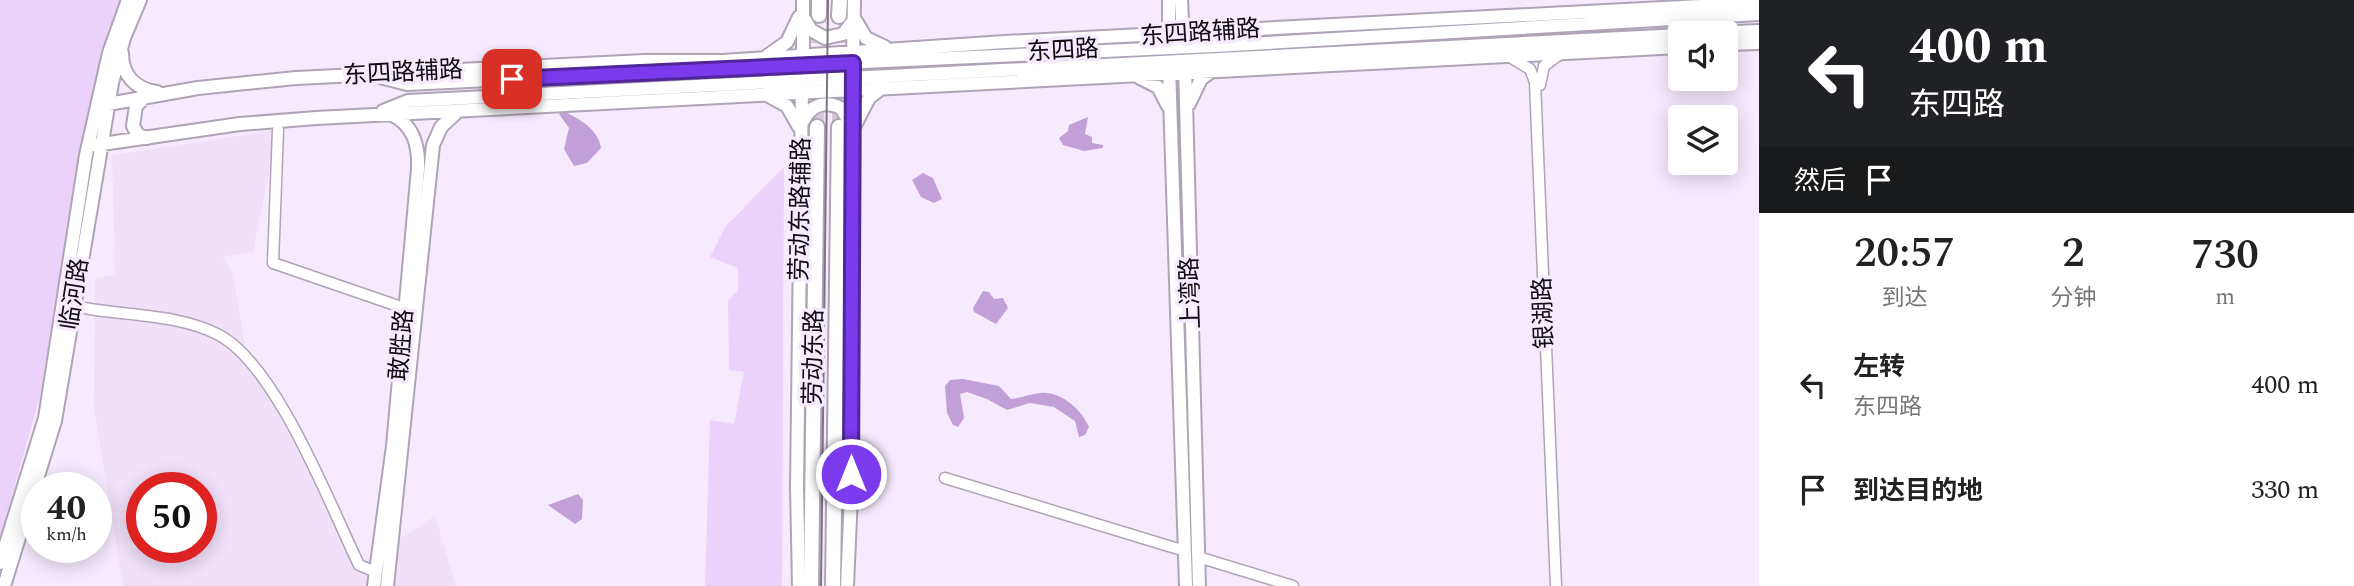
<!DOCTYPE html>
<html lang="zh">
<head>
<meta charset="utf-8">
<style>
  body { margin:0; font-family:Spectral,"Noto Sans SC",serif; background:#f6f6f6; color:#222; height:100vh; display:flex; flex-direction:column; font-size:26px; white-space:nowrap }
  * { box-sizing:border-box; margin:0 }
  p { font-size:23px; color:#767676 }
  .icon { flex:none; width:38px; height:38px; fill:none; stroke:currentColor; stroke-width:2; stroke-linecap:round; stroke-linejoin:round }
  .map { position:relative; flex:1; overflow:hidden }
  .panel { display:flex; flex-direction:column; background:#fff; width:595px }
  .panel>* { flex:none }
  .hud { background:#202124; color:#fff; overflow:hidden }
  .buttons { position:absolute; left:1668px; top:21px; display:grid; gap:14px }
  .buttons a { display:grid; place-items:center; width:70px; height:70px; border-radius:7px; background:#fff; box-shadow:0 4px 18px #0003; font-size:35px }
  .speed { position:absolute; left:21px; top:472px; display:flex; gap:14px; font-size:35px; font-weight:700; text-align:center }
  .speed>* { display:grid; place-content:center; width:91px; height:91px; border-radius:50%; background:#fff; box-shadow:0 4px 18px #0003; line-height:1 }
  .speed small { font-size:18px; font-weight:400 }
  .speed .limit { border:10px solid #d22; background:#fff; color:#111 }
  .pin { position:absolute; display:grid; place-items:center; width:60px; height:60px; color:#fff; margin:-30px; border-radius:14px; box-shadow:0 4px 10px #0006 }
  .me { position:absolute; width:77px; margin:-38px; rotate:0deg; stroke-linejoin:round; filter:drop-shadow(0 0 5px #0008) }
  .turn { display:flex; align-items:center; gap:24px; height:147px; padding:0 35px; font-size:32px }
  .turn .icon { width:91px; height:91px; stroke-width:2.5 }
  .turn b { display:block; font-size:49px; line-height:60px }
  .then { display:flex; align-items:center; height:66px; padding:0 35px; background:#0003; gap:14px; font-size:26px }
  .eta { display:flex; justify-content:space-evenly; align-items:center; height:119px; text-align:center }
  .eta b { font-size:42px; font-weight:600; line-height:49px }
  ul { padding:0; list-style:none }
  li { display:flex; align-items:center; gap:21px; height:105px; padding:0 35px }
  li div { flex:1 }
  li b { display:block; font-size:26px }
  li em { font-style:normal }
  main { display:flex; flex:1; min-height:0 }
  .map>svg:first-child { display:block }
  .built { fill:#f0e0fa; fill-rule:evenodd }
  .green { fill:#ebd2fb }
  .water { fill:#c2a0d7 }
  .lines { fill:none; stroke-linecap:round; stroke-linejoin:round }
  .highway-tunnel { stroke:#d3c9da; stroke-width:14; stroke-dasharray:14 7; stroke-linecap:butt }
  .minor-casing { stroke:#afa4b6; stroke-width:13 }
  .major-casing { stroke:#afa4b6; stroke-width:16 }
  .highway-casing { stroke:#afa4b6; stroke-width:18 }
  .minor { stroke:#fff; stroke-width:10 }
  .major { stroke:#fff; stroke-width:12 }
  .highway { stroke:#fff; stroke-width:14 }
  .rail { stroke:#7c7581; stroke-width:2 }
  .route-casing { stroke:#51269a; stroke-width:18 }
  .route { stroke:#7c3aed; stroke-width:12 }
  .labels { text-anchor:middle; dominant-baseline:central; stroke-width:7; stroke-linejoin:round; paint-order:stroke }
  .street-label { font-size:24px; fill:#0f0b11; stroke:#f6ebfe }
</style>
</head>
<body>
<main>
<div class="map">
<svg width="1759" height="586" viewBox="0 0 1759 586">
  <rect width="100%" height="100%" fill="#f6ebfe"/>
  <!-- built -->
  <path class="built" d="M278,130L253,252L223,257L233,274L247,356L359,565L435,516L456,586H123L94,409L95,279L115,274L112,155ZM142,488H201V548H142Z"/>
  <!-- green -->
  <path class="green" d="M0,0H122L102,60L77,170L40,396L0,538Z
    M784,167L782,586H705L710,420L734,424L744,372L729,370L728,301L738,290V268L710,257L725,227Z"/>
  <!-- water -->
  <path class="water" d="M563,111C579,119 598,128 601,148L587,163L574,166L564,149L569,128L559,114Z
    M1088,117L1085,134L1092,137V143L1103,145V148L1084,151L1063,145L1059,138L1068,131L1069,125Z
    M923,173L933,178L942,199L934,203L921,197L912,180Z
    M983,291L989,292L994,299L1003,298L1008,308L996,324L974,312L973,308Z
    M963,379L999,386L1011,399C1021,398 1030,394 1040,393C1061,391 1081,409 1089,427L1085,435L1079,437L1075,421L1054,407L1030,403L1007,410L987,399L967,392L960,394L964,418L958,427L953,425L947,413L945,386L950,380Z
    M578,494L583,500L582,519L575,524L548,505Z"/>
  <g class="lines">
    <!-- highway-tunnel -->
    <path class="highway-tunnel" d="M817,127L819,15
      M839,127V16"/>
    <!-- minor casing -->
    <g class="minor-casing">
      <path id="minor" d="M1510,57L1530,69L1535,82L1556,586
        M1540,85L1544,66L1560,54
        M278,130L273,263L404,308
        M84,308C127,316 179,314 219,335C277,366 330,505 359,565L376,572
        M945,478L1185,551
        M1198,557L1293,586"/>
    </g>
    <!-- major casing -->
    <g class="major-casing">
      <path id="major" d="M1169,0V42
        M1181,0L1183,40
        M804,18L811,30L825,38L843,34L854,20
        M856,21L866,38L885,47
        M1711,33L1759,31
        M1726,44L1759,43
        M122,53C122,75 135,89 157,92
        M767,56L787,42L799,17
        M853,57L854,0
        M803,63V0
        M1185,65L1199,586
        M774,66L1215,46L1759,14
        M1169,67L1186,586
        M380,77L407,84L693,70
        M1140,78L1158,87L1168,106
        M767,95L787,106L799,127
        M145,97L136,106L133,126L138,135L147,138
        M1189,104L1201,79L1212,71
        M97,106L198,88L296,78L644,61H722L1005,42L1759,3
        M383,111L408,101L1680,35
        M803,121C811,105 825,100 841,108L851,125
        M855,125L869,98L883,87
        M88,146L240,124L316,118L1680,47
        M0,563L45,418L86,155L109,53L128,0
        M4,586L55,421L112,83L124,38L140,0
        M374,586L393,446L418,169C419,146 414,125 391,114
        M387,586L433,145L441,127L457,112
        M799,586L797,487L802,84
        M847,586L851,495L853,82"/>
    </g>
    <!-- highway casing -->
    <g class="highway-casing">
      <path id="highway" d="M819,15V0
        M839,16L840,0
        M811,586L817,127
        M833,586L839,127"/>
    </g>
    <!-- minor -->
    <use href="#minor" class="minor"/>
    <!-- major -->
    <use href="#major" class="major"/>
    <!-- highway -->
    <use href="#highway" class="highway"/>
    <!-- rail -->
    <path class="rail" d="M821,586L828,0"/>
  </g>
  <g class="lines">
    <!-- route casing -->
    <g class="route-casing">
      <path id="route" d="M512,79L853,63L851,474"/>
    </g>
    <!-- route -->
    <use href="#route" class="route"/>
  </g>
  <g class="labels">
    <!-- street labels -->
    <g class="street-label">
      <text transform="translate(1200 33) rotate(-4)">东四路辅路</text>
      <text transform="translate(1063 51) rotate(-3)">东四路</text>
      <text transform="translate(403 73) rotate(-3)">东四路辅路</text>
      <text transform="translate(801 209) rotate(-89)">劳动东路辅路</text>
      <text transform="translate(1191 293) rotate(-92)">上湾路</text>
      <text transform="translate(75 294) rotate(-81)">临河路</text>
      <text transform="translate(1544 313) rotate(-92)">银湖路</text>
      <text transform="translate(402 345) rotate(-85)">敢胜路</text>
      <text transform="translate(814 357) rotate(-89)">劳动东路</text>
    </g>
  </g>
</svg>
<div class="buttons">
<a><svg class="icon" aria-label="sound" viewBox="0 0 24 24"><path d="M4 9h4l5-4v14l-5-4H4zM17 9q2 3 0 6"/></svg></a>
<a><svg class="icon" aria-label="layers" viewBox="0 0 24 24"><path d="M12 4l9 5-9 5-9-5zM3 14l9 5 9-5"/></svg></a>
</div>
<div class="speed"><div>40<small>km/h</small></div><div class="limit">50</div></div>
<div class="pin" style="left:512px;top:79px;background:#d93025"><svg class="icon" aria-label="arrive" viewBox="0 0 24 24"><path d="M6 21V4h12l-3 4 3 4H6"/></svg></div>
<svg class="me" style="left:851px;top:474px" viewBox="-20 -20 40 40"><circle r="17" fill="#7c3aed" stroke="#fff" stroke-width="3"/><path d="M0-11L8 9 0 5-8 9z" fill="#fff"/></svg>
</div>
<section class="panel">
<div class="hud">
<div class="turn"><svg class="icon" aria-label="left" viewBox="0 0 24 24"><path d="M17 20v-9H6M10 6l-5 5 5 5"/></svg><div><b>400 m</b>东四路</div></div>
<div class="then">然后<svg class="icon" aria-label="arrive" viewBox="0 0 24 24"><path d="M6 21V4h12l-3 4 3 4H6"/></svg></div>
</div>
<div class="eta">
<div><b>20:57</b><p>到达</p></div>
<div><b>2</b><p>分钟</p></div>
<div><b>730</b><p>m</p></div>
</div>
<ul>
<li><svg class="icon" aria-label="left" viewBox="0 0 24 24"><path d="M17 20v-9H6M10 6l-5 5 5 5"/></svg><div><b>左转</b><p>东四路</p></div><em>400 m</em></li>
<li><svg class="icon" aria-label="arrive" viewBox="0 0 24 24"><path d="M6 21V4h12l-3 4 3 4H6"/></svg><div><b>到达目的地</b></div><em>330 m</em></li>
</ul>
</section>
</main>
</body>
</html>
